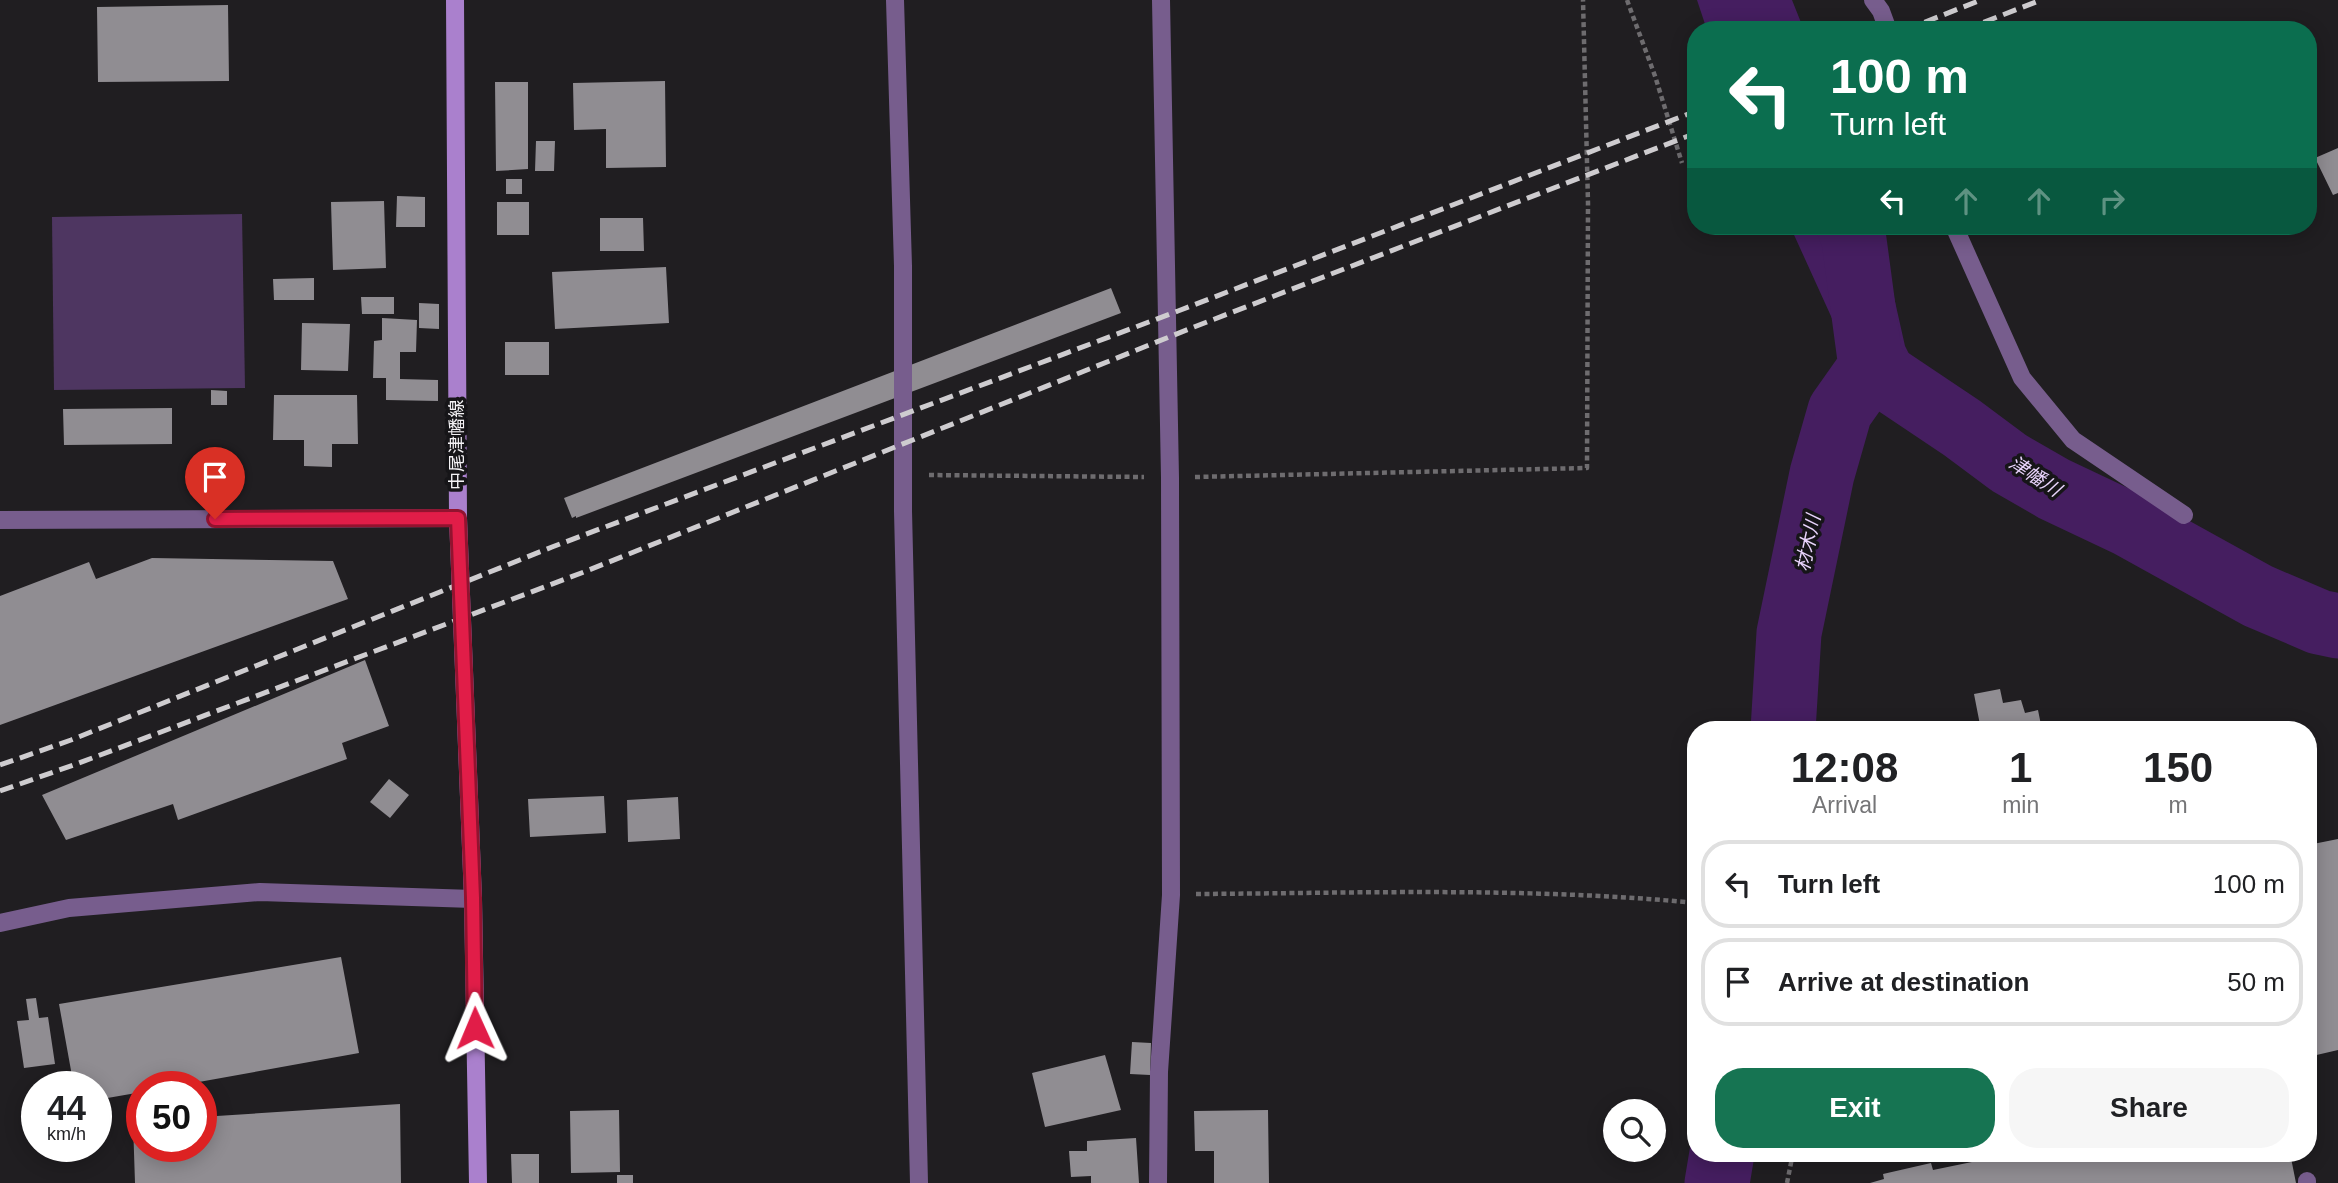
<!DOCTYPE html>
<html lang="en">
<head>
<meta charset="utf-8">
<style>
  body { margin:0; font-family:Arial,"Noto Sans JP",sans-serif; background:#f6f6f6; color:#202124; height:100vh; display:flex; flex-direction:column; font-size:26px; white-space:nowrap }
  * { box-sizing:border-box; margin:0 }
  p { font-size:23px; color:#757577 }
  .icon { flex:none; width:38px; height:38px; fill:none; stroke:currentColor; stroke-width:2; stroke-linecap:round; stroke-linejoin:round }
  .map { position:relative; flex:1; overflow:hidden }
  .sheet { position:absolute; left:1687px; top:721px; width:630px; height:441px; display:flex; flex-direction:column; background:#fff; border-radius:28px; box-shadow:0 4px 18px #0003 }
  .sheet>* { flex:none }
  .hud { position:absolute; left:1687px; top:21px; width:630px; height:214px; border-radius:28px; box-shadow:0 4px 18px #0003; background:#0b6e4f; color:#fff; overflow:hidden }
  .buttons { position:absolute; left:1603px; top:1099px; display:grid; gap:14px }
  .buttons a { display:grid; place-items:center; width:63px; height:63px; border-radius:50%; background:#fff; box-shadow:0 4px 18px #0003; font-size:35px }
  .speed { position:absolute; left:21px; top:1071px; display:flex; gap:14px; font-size:35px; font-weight:700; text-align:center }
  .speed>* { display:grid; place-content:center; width:91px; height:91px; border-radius:50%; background:#fff; box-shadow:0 4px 18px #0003; line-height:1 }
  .speed small { font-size:18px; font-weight:400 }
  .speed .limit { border:10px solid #d22; background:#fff; color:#111 }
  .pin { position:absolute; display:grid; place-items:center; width:60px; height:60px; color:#fff; margin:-72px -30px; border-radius:50% 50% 50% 0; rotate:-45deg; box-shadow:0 0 7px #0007 }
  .pin .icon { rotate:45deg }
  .me { position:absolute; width:77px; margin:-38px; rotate:359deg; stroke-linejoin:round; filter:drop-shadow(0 0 5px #0008) }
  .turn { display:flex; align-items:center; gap:24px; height:147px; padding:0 28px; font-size:32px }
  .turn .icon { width:91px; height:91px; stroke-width:2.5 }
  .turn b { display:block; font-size:49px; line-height:60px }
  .lanes { display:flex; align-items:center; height:66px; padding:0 28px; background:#0003; justify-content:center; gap:35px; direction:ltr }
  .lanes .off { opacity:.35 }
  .eta { display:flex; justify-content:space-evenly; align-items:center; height:119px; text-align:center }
  .eta b { font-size:42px; font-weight:700; line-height:49px }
  .button { display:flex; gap:14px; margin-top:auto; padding:14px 28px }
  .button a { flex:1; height:80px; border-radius:28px; background:#167452; color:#fff; font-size:28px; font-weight:700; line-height:80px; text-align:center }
  .button a+a { background:#f6f6f6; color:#202124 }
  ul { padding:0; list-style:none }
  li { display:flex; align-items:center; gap:21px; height:88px; margin:0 14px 10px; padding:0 14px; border:4px solid #e0e0e0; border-radius:28px }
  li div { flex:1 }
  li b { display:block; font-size:26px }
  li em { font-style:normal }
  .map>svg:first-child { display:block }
  .green { fill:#4e3661 }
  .water { fill:#451e60 }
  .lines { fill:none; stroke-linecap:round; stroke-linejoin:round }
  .river { stroke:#451e60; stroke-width:65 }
  .building { fill:#908d92 }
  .path { stroke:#6e6c6f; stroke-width:4.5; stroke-dasharray:5 3.5; stroke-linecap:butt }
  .service { stroke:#775d8d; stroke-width:18 }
  .minor { stroke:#775d8d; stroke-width:18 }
  .tertiary { stroke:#775d8d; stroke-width:18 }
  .secondary { stroke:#aa80cd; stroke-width:18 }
  .rail { stroke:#cecccf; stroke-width:5; stroke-dasharray:14 7; stroke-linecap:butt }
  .route-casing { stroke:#92132f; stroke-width:18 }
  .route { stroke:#e11d48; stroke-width:12 }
  .labels { text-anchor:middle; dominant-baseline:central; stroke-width:7; stroke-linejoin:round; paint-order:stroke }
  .street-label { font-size:18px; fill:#f4f2f5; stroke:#161518 }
  .water-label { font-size:19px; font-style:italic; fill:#e9d4fc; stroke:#161518 }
</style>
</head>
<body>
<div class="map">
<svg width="2338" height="1183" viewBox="0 0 2338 1183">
  <rect width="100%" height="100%" fill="#201e21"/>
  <!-- green -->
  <path class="green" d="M242,214L245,388L54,390L52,217Z"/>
  <!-- water -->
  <path class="water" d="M1697,0H1792L1804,30H1707Z
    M1790,226H1878L1905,346L1920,376L1962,428L1866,394L1840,411L1842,366L1835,325Z"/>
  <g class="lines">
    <!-- river -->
    <path class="river" d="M1849,226L1854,240L1871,367L1962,428L2009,463L2054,489L2128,524L2258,596L2319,622L2338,626
      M1783,730L1789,633L1822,474L1840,411L1871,367
      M1717,1183L1722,1153"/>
  </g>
  <!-- building -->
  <path class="building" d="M228,5L229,81L98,82L97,7Z
    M665,81L666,167L606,168V129L574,130L573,83Z
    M495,82H528V169L496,171Z
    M536,141H555L554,171H535Z
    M2338,148V193L2333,195L2315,158Z
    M506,179H522V194H506Z
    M397,196L425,197V227H396Z
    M384,201L386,268L333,270L331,202Z
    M497,202H529V235H497Z
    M600,218H643L644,251H600Z
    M666,267L669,323L555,329L552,272Z
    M314,278V300H274L273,279Z
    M1111,288L1121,313L576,518V516L572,518L564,498Z
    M361,297H394V314H362Z
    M419,303L439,304V329L419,328Z
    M382,318L417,320L416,352H400V379L438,380V401L386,400V378H373L374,341L382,340Z
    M302,323L350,324L348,371L301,370Z
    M505,342H549V375H505Z
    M211,390L227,391V405H211Z
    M274,395H357L358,444H332V467L304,466V440H273Z
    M172,408V444L64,445L63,409Z
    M152,558L333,561L348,599L0,725V596L89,562L96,579Z
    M365,660L389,726L342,743L347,759L178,820L173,804L66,840L42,795Z
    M2000,689L2003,703L2021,700L2025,713L2038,710L2042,730H1981L1974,694Z
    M389,779L409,795L390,818L370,802Z
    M604,796L606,833L530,837L528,799Z
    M678,797L680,839L628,842L627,800Z
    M2338,839V1050L2308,1057V845Z
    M341,957L359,1053L171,1087H142V1092L96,1100V1087H74L59,1004Z
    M36,998L39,1018L48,1017L55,1064L24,1068L17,1021L29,1020L26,999Z
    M1132,1042L1151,1043L1150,1075L1130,1074Z
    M1105,1055L1121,1110L1045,1127L1032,1073Z
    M400,1104L401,1183H135L133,1122L142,1121V1146H201V1117Z
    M619,1110L620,1172L571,1173L570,1111Z
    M1268,1110L1269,1183H1214V1151H1195L1194,1111Z
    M1136,1138L1139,1183H1091V1176L1071,1177L1069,1151H1087V1141Z
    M2000,1153H2290L2296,1183H1870L1884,1179L1883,1174L1931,1163L1933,1170L2001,1156Z
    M511,1154H539V1183H512Z
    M617,1175H633V1183H617Z"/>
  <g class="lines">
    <!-- path -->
    <path class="path" d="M1627,0L1655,76L1682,163
      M929,475L1144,477
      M1195,477L1587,468L1588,203L1583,0
      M1196,894C1362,893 1530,887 1696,903
      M1787,1183L1793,1153"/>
    <!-- service -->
    <path class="service" d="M2307,1181V1183"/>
    <!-- minor -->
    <path class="minor" d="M895,0L903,266V511L919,1183
      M1873,0L1881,11L1888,30
      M1954,226L2022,378L2073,440L2184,515
      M0,520L458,518
      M1158,1183L1159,1072L1171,895L1170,478L1161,0"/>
    <!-- tertiary -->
    <path class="tertiary" d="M0,923L69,908L260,892L473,899"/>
    <!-- secondary -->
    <path class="secondary" d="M455,0L458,518L473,899L478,1183"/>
    <!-- rail -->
    <path class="rail" d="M1905,30L1981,0
      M1964,30L2041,0
      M0,765L71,740L552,547L1178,311L1696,111
      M0,791L79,763L584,572L1194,327L1696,133"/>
  </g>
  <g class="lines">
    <!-- route casing -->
    <g class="route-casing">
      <path id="route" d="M215,519L458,518L473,898L475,1028"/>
    </g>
    <!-- route -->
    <use href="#route" class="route"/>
  </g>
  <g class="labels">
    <!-- street labels -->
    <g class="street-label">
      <text transform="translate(457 445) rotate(-90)">中尾津幡線</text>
    </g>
    <!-- water labels -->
    <g class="water-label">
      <text transform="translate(2035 476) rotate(33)">津幡川</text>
      <text transform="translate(1808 543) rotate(-78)">材木川</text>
    </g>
  </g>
</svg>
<div class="buttons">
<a><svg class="icon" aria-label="search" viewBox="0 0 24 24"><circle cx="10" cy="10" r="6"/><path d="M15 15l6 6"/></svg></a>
</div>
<div class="speed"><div>44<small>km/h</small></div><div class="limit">50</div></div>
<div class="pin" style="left:215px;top:519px;background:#d93025"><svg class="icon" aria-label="arrive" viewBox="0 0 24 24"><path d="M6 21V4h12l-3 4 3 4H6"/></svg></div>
<svg class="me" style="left:475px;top:1028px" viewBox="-20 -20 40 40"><path d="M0-17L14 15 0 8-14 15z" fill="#e11d48" stroke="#fff" stroke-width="4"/></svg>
<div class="hud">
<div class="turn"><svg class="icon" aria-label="left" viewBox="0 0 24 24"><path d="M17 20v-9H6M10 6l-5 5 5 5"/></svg><div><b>100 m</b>Turn left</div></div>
<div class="lanes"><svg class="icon" aria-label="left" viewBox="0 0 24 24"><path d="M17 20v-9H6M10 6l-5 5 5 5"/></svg><svg class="icon off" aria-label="ahead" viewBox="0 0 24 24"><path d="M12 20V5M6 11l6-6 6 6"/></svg><svg class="icon off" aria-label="ahead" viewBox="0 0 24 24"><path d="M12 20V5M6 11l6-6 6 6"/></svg><svg class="icon off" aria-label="right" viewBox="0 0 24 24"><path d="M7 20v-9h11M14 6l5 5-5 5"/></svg></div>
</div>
<section class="sheet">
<div class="eta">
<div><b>12:08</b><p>Arrival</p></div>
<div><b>1</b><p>min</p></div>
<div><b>150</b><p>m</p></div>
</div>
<ul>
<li><svg class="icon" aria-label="left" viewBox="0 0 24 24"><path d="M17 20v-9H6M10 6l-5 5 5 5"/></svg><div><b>Turn left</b></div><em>100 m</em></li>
<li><svg class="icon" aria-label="arrive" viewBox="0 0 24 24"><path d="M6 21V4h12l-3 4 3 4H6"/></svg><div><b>Arrive at destination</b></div><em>50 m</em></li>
</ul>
<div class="button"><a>Exit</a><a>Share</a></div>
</section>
</div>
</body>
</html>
